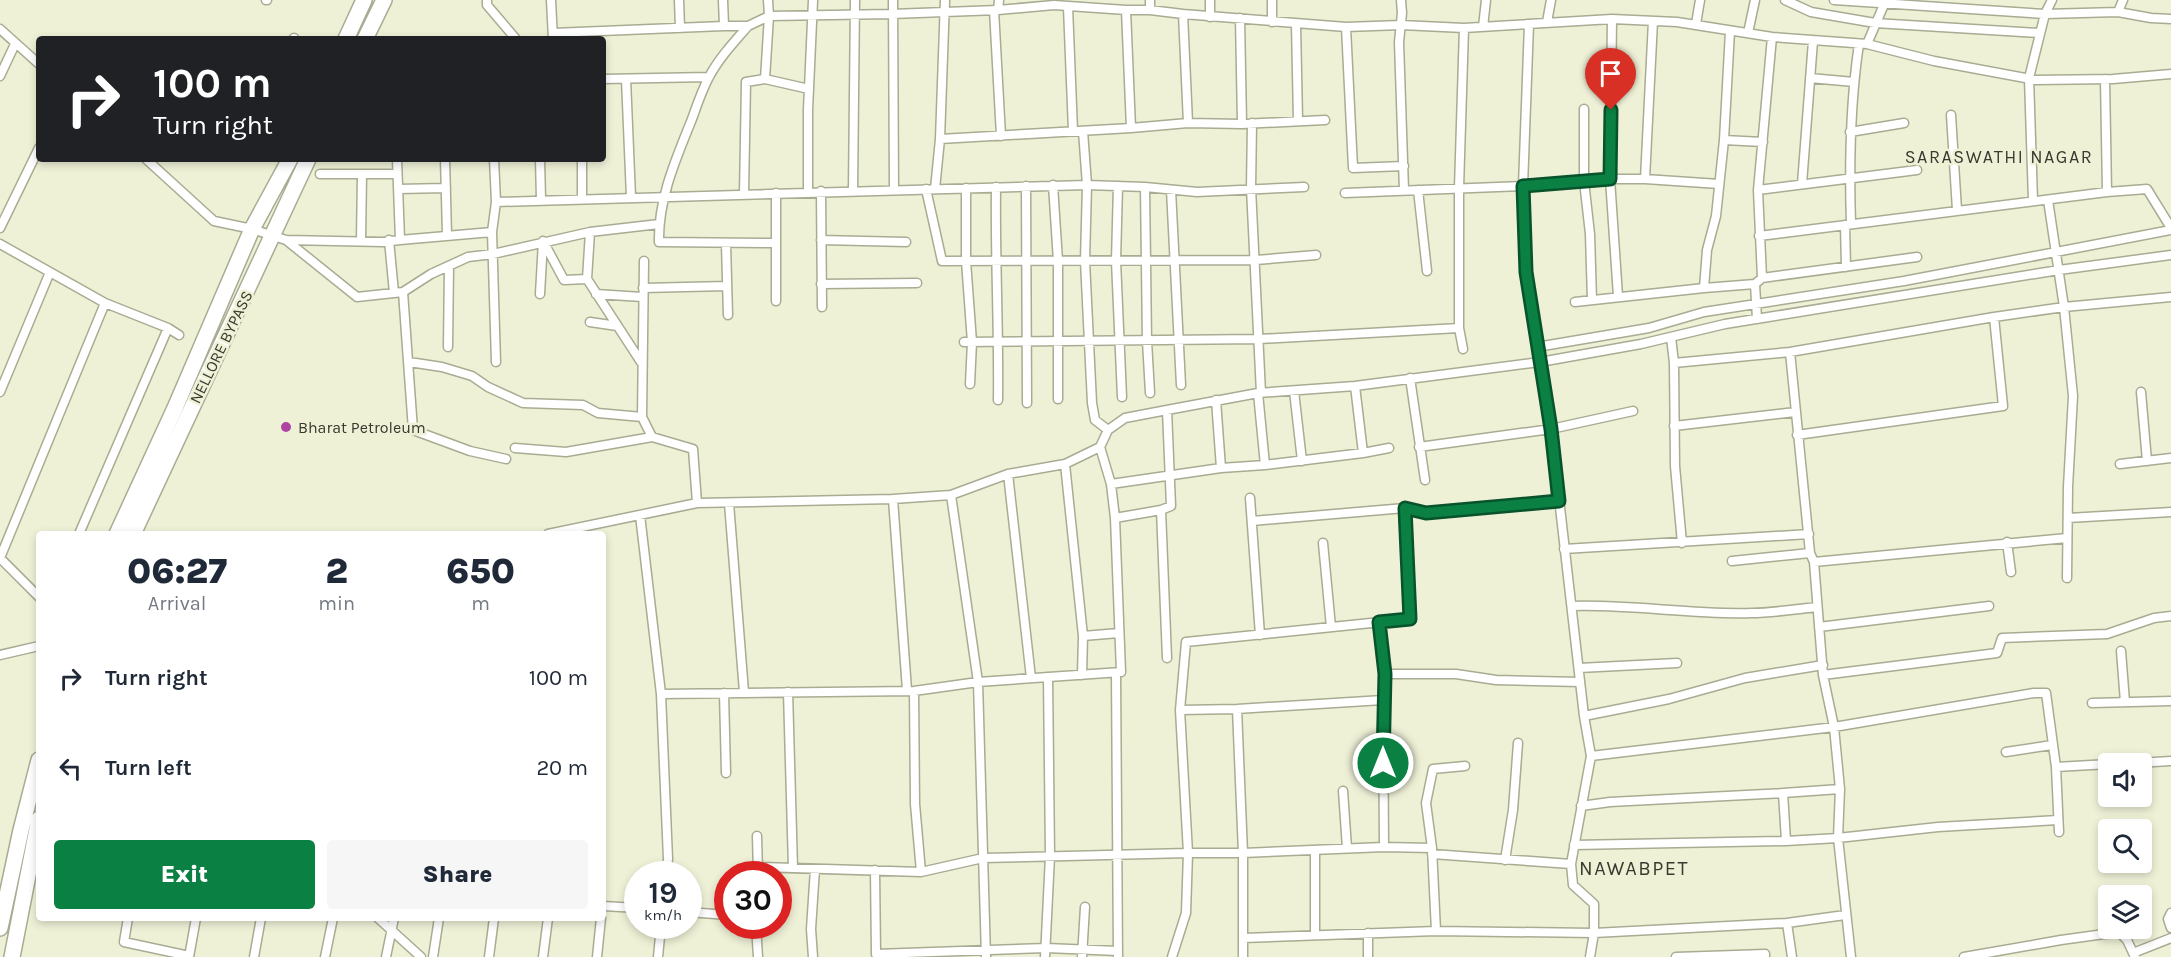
<!DOCTYPE html>
<html lang="en">
<head>
<meta charset="utf-8">
<style>
  body { margin:0; font-family:Karla,sans-serif; background:#f6f6f7; color:#1f2937; height:100vh; display:flex; flex-direction:column; font-size:22px; white-space:nowrap }
  * { box-sizing:border-box; margin:0 }
  p { font-size:20px; color:#747a83 }
  .icon { flex:none; width:33px; height:33px; fill:none; stroke:currentColor; stroke-width:2; stroke-linecap:round; stroke-linejoin:round }
  .map { position:relative; flex:1; overflow:hidden }
  .panel { position:absolute; left:36px; top:531px; width:570px; height:390px; display:flex; flex-direction:column; background:#fff; border-radius:6px; box-shadow:0 3px 9px #0003 }
  .panel>* { flex:none }
  .guide { position:absolute; left:36px; top:36px; width:570px; height:126px; border-radius:6px; box-shadow:0 3px 9px #0003; background:#202124; color:#fff; overflow:hidden }
  .buttons { position:absolute; left:2098px; top:753px; display:grid; gap:12px }
  .buttons a { display:grid; place-items:center; width:54px; height:54px; border-radius:6px; background:#fff; box-shadow:0 3px 9px #0003; font-size:30px }
  .speed { position:absolute; left:624px; top:861px; display:flex; gap:12px; font-size:30px; font-weight:700; text-align:center }
  .speed>* { display:grid; place-content:center; width:78px; height:78px; border-radius:50%; background:#fff; box-shadow:0 3px 9px #0003; line-height:1 }
  .speed small { font-size:15px; font-weight:400 }
  .speed .limit { border:9px solid #d22; background:#fff; color:#111 }
  .pin { position:absolute; display:grid; place-items:center; width:51px; height:51px; color:#fff; margin:-62px -26px; border-radius:50% 50% 50% 0; rotate:-45deg; box-shadow:0 0 6px #0007 }
  .pin .icon { rotate:45deg }
  .me { position:absolute; width:66px; margin:-33px; rotate:0deg; stroke-linejoin:round; filter:drop-shadow(0 0 4px #0008) }
  .turn { display:flex; align-items:center; gap:21px; height:126px; padding:0 18px; font-size:27px }
  .turn .icon { width:78px; height:78px; stroke-width:2.5 }
  .turn b { display:block; font-size:42px; line-height:51px }
  .eta { display:flex; justify-content:space-evenly; align-items:center; height:102px; text-align:center }
  .eta b { font-size:36px; font-weight:800; line-height:42px }
  .primary-button { display:flex; gap:12px; margin-top:auto; padding:12px 18px }
  .primary-button a { flex:1; height:69px; border-radius:6px; background:#0b8043; color:#fff; font-size:24px; font-weight:800; line-height:69px; text-align:center }
  .primary-button a+a { background:#f6f6f7; color:#1f2937 }
  ul { padding:0; list-style:none }
  li { display:flex; align-items:center; gap:18px; height:90px; padding:0 18px }
  li div { flex:1 }
  li b { display:block; font-size:22px }
  li em { font-style:normal }
  .map>svg:first-child { display:block }
  .lines { fill:none; stroke-linecap:round; stroke-linejoin:round }
  .street-casing { stroke:#a9ab92; stroke-width:11 }
  .highway-casing { stroke:#a9ab92; stroke-width:18 }
  .street { stroke:#fff; stroke-width:8 }
  .highway { stroke:#fff; stroke-width:15 }
  .route-casing { stroke:#07532c; stroke-width:15 }
  .route { stroke:#0b8043; stroke-width:10 }
  .poi-dot { fill:#ae43a4; stroke:#eff1d7; stroke-width:2 }
  .labels { text-anchor:middle; dominant-baseline:central; stroke-width:5; stroke-linejoin:round; paint-order:stroke }
  .street-label { font-size:16px; fill:#393a2f; stroke:#eff1d7 }
  .poi-label { font-size:16px; fill:#393a2f; stroke:#eff1d7; text-anchor:start }
  .neighbourhood-label { font-size:18px; letter-spacing:1.5px; fill:#393a2f; stroke:#eff1d7 }
  .quarter-label { font-size:20px; letter-spacing:1.5px; fill:#393a2f; stroke:#eff1d7 }
</style>
</head>
<body>
<div class="map">
<svg width="2171" height="957" viewBox="0 0 2171 957">
  <rect width="100%" height="100%" fill="#eff1d7"/>
  <g class="lines">
    <!-- street casing -->
    <g class="street-casing">
      <path id="street" d="M266,0H267
        M487,0V5L516,39
        M551,0L553,39
        M679,0L680,28
        M768,0L769,16L892,14L998,10L1054,5L1126,10H1150L1183,14L1346,27L1401,25L1464,28L1612,19L1677,22L1772,37L1867,44L1934,61L2036,80L2113,79L2171,74
        M893,0L894,190
        M1150,0V10
        M1210,0V17
        M1272,0V22
        M1401,0L1402,13L1399,42L1404,191
        M1785,0L1811,12L1875,23L2040,33
        M1834,0L2045,14L2118,12L2151,18L2171,19
        M1068,7L1073,131
        M994,10L1001,136
        M998,10L999,0
        M1126,10L1131,128
        M2118,12L2123,0
        M1183,14L1188,123
        M1240,18L1242,124
        M1612,19L1610,179L1618,296
        M1547,22L1551,0
        M1296,24L1298,121
        M1529,24L1523,186L1526,272L1551,429L1584,716L1591,756L1571,864L1573,885L1594,904V933L1590,957
        M1696,24L1700,0
        M724,26H748L769,16L765,79L746,82L744,194
        M748,26C734,42 719,58 709,77C702,90 697,105 692,119C676,159 658,199 659,242L776,243
        M1346,27L1353,168L1404,166
        M1483,27L1486,0
        M0,29L39,64
        M553,33L724,26L723,0
        M1748,33L1755,0
        M294,38V39
        M1867,44L1886,0
        M0,76L15,44
        M1810,78L1854,82
        M603,79L709,77
        M626,79L631,197
        M765,79L809,89
        M2105,79L2107,192
        M1584,109V181L1590,234L1592,300
        M1951,115L1957,210
        M1252,123L1251,188L1261,393
        M1083,131L1087,185L1085,261L1092,403L1095,420L1108,430
        M1850,132L1904,123
        M940,139L1131,128L1188,123L1242,124L1325,120
        M1724,140L1763,142
        M146,159L214,221L252,229L286,240L383,242L400,240
        M397,159L400,240L492,232L496,362
        M445,159L447,235
        M494,159L496,202L1087,185L1145,187L1197,192L1304,187
        M540,159L541,200
        M320,174H397
        M1645,179L1653,21
        M1802,184L1813,41
        M1053,185L1058,261V399
        M1026,186L1027,403
        M1118,186L1116,261L1122,397
        M996,187C995,258 999,329 998,400
        M1145,187L1147,341L1150,393
        M966,188V261L972,342L970,384
        M398,189L446,188
        M926,189L942,261L1256,260L1316,255
        M935,189L940,139L945,0
        M1171,190L1181,385
        M1418,190L1427,271
        M1758,190L1917,170
        M821,191L822,307
        M853,191L855,0
        M808,192V110L813,0
        M1345,193L1523,186L1610,179H1645L1719,184
        M582,199V159
        M2048,200L2064,307L2073,396L2068,487L2067,578
        M2033,201L2029,78L2045,14L2052,0
        M1851,224C1849,164 1850,104 1859,44
        M1845,225L1846,267
        M0,228L39,148
        M492,232L496,202
        M590,232L587,279L641,362
        M1759,236L2107,192L2147,189L2171,228
        M286,240L357,297L403,292L431,274L468,257L493,254L590,232L659,224
        M389,240L394,293
        M821,240L906,242
        M361,241L362,174
        M0,244L105,303L168,328L179,335
        M726,244L728,315
        M644,261L642,417L652,437
        M1762,278L1758,190L1772,37
        M821,284L917,283
        M1755,284L1757,319
        M643,288L727,286
        M1704,288L1707,250L1716,216L1724,140L1730,31
        M403,292L413,430L470,451L506,459
        M540,294L543,241L564,280L587,279
        M596,294L642,297
        M776,301V193
        M1575,302L1704,288L1755,284L1762,278L1917,257
        M590,322L617,326
        M1671,337L1674,363L1675,466L1682,543
        M964,342L1260,339L1459,328
        M448,347L449,266
        M1537,347L1649,328L1704,312L1904,281L2171,230
        M1463,349L1459,328V188L1464,28
        M1790,352L1810,553L1814,562L2067,538
        M409,362L442,367L472,376L488,387L523,403L583,405L598,413L642,417
        M1674,363L1790,352L1994,317L2064,307L2171,297
        M1410,378L1425,480
        M1355,386L1363,453
        M1294,391L1302,461
        M0,392L50,272
        M2141,392L2147,461
        M1258,393L1265,465
        M1216,400L1221,468
        M1674,426L1795,412
        M1797,435L2003,406L1994,317
        M1419,447L1551,429L1633,411
        M515,448L566,452L652,437L693,449L697,503
        M1065,464L1083,636L1082,675
        M2120,464L2171,458
        M1008,474L1031,678
        M1111,484L1221,468L1265,465L1363,453L1389,448
        M951,495L978,682L986,957
        M1250,498L1260,635
        M893,499L907,690
        M729,503L744,692
        M1161,510L1167,658
        M640,515L661,694L668,859L666,874
        M1115,518L1161,510L1171,506L1167,410
        M2068,518L2171,512
        M1252,521L1405,508L1426,513L1559,501
        M79,534L168,328
        M548,534L697,503L893,499L951,495L1008,474L1065,464L1100,447L1108,430L1125,418L1167,410L1258,393L1355,386L1540,362L1641,344L1725,324L2059,270L2171,255
        M2007,542L2011,572
        M1323,543L1331,627
        M1564,549L1809,534
        M1732,561L1810,553
        M1814,562L1823,675L1834,727L1840,789L1838,838L1851,957
        M39,597L0,558L105,303
        M1572,606C1632,604 1692,615 1752,613C1773,613 1795,609 1817,607
        M1379,622L1385,674L1383,700L1384,847
        M1819,627L1989,606
        M1083,636L1119,633
        M2121,651L2125,702
        M0,655L39,646
        M1579,668L1677,663
        M1116,673L1118,957
        M1385,674H1456L1496,680L1580,682
        M1823,675L1997,653L2002,638L2107,634L2154,618L2171,616
        M914,691L915,804L921,872
        M788,692L793,868
        M724,693L726,773
        M661,694L914,691L978,682L1121,672L1115,518L1111,484L1100,447
        M2092,703L2171,701
        M1237,709L1243,853V957
        M1180,710L1237,709L1383,700
        M1584,716L1669,699L1745,678L1823,665
        M2006,752L2052,745
        M1591,756L1834,727L2034,693H2046L2056,767L2059,832
        M2120,764L2171,761
        M2056,767L2109,764
        M1343,791L1347,848
        M1783,793L1840,789
        M1581,806L1610,802L1783,793L1786,841
        M757,836L758,874
        M1574,845L1786,841L1838,838L1938,827L2058,820
        M1315,850V935
        M1432,854L1571,864
        M1505,860L1513,810L1518,743
        M758,867L921,872L983,858L1188,853H1243L1384,847L1432,848
        M875,870L876,954L1046,948L1118,951
        M603,906L638,908
        M688,912L728,915
        M2171,913L2168,919L2171,928
        M128,918L124,942L189,956
        M378,918L421,957
        M1787,923L1845,915
        M756,926L758,957
        M1436,931L1432,848L1426,803L1433,769L1465,766
        M1368,933V957
        M1243,938L1436,931L1594,933L1787,923L1792,957
        M2133,953L2171,938
        M189,957L196,918
        M254,957L261,918
        M325,957L333,918
        M386,957L394,918
        M433,957L439,918
        M489,957L494,918
        M543,957L548,918
        M597,957L601,918
        M658,957L661,926
        M813,957L811,929L815,869
        M1045,957L1050,856L1048,677
        M1082,957L1085,907
        M1172,957L1186,913L1188,853L1180,710L1186,642L1410,619L1405,508
        M1676,957L1765,954V957
        M1964,957L2061,940L2119,932L2127,940L2135,957"/>
    </g>
    <!-- highway casing -->
    <g class="highway-casing">
      <path id="highway" d="M346,39L364,0
        M365,39L384,0
        M117,534L175,408L252,229L290,159
        M133,534L308,159
        M0,928L21,830L39,760
        M12,957L39,819"/>
    </g>
    <!-- street -->
    <use href="#street" class="street"/>
    <!-- highway -->
    <use href="#highway" class="highway"/>
  </g>
  <g class="lines">
    <!-- route casing -->
    <g class="route-casing">
      <path id="route" d="M1383,763L1385,674L1379,622L1410,619L1405,508L1426,513L1559,501L1551,429L1526,272L1523,186L1610,179L1611,110"/>
    </g>
    <!-- route -->
    <use href="#route" class="route"/>
  </g>
  <!-- markers -->
  <circle class="poi-dot" cx="286" cy="427" r="6"/>
  <g class="labels">
    <!-- street labels -->
    <g class="street-label">
      <text transform="translate(221 347) rotate(-64)">NELLORE BYPASS</text>
    </g>
    <!-- poi labels -->
    <g class="poi-label">
      <text x="298" y="427">Bharat Petroleum</text>
    </g>
    <!-- neighbourhood labels -->
    <g class="neighbourhood-label">
      <text x="1999" y="157">SARASWATHI NAGAR</text>
    </g>
    <!-- quarter labels -->
    <g class="quarter-label">
      <text x="1634" y="868">NAWABPET</text>
    </g>
  </g>
</svg>
<div class="buttons">
<a><svg class="icon" aria-label="sound" viewBox="0 0 24 24"><path d="M4 9h4l5-4v14l-5-4H4zM17 9q2 3 0 6"/></svg></a>
<a><svg class="icon" aria-label="search" viewBox="0 0 24 24"><circle cx="10" cy="10" r="6"/><path d="M15 15l6 6"/></svg></a>
<a><svg class="icon" aria-label="layers" viewBox="0 0 24 24"><path d="M12 4l9 5-9 5-9-5zM3 14l9 5 9-5"/></svg></a>
</div>
<div class="speed"><div>19<small>km/h</small></div><div class="limit">30</div></div>
<div class="pin" style="left:1611px;top:110px;background:#d93025"><svg class="icon" aria-label="arrive" viewBox="0 0 24 24"><path d="M6 21V4h12l-3 4 3 4H6"/></svg></div>
<svg class="me" style="left:1383px;top:763px" viewBox="-20 -20 40 40"><circle r="17" fill="#0b8043" stroke="#fff" stroke-width="3"/><path d="M0-11L8 9 0 5-8 9z" fill="#fff"/></svg>
<div class="guide">
<div class="turn"><svg class="icon" aria-label="right" viewBox="0 0 24 24"><path d="M7 20v-9h11M14 6l5 5-5 5"/></svg><div><b>100 m</b>Turn right</div></div>
</div>
<section class="panel">
<div class="eta">
<div><b>06:27</b><p>Arrival</p></div>
<div><b>2</b><p>min</p></div>
<div><b>650</b><p>m</p></div>
</div>
<ul>
<li><svg class="icon" aria-label="right" viewBox="0 0 24 24"><path d="M7 20v-9h11M14 6l5 5-5 5"/></svg><div><b>Turn right</b></div><em>100 m</em></li>
<li><svg class="icon" aria-label="left" viewBox="0 0 24 24"><path d="M17 20v-9H6M10 6l-5 5 5 5"/></svg><div><b>Turn left</b></div><em>20 m</em></li>
</ul>
<div class="primary-button"><a>Exit</a><a>Share</a></div>
</section>
</div>
</body>
</html>
